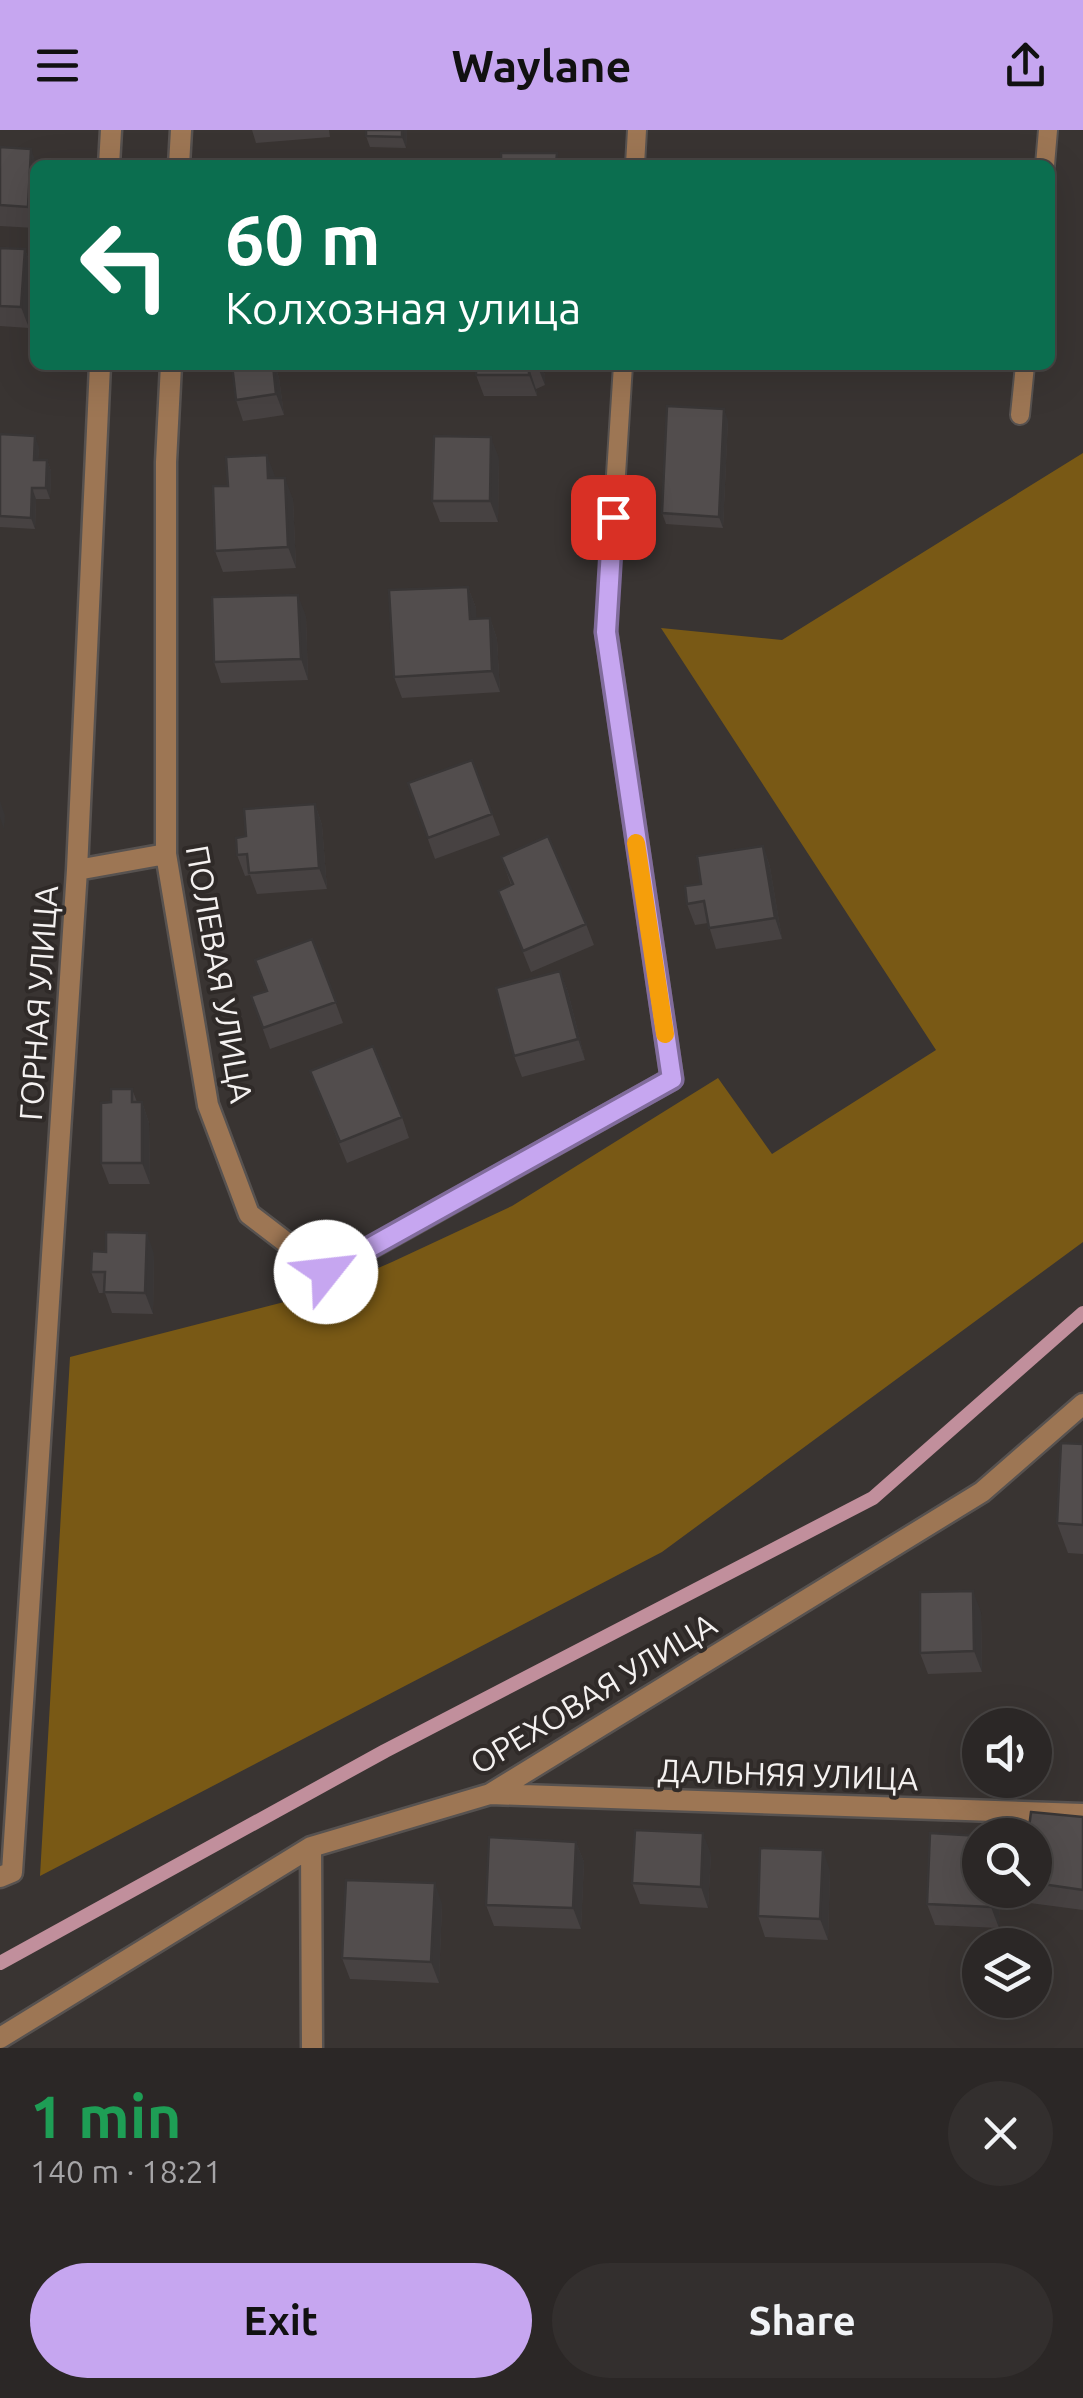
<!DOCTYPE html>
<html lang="en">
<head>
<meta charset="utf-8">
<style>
  body { margin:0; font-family:Ubuntu,sans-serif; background:#332f2e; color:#f1f3f6; height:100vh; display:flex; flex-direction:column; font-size:38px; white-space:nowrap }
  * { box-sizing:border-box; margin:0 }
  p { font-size:32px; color:#a6a5a7 }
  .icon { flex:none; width:55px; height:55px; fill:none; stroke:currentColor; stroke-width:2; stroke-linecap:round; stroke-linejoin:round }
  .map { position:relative; height:1918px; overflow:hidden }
  .panel { display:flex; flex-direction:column; background:#2b2726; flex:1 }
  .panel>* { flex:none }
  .hud { position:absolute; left:30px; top:30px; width:1025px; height:210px; border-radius:15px; box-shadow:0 10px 40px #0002,0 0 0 2px #474443; background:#0b6e4f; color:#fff; overflow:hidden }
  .buttons { position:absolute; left:962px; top:1578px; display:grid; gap:20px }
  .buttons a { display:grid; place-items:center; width:90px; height:90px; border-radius:50%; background:#2b2726; box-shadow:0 10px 40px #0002,0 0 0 2px #474443; font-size:50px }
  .pin { position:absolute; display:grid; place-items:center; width:85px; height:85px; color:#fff; margin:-42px; border-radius:20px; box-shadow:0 5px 15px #0006 }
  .me { position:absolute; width:110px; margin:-55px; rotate:61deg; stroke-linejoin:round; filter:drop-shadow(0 0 8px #0008) }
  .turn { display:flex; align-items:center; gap:35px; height:210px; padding:0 30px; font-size:45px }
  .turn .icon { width:130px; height:130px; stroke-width:2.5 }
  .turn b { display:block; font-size:70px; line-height:85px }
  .round { display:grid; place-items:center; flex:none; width:105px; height:105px; border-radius:52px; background:#332f2e }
  .overview { display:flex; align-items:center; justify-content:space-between; height:170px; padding:0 30px }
  h1 { font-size:60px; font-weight:600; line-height:75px; color:#1e9e55 }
  .action { display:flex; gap:20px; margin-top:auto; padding:20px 30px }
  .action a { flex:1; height:115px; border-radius:60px; background:#c6a6f0; color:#111; font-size:40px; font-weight:600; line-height:115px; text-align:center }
  .action a+a { background:#332f2e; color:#f1f3f6 }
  header { display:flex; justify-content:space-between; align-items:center; height:130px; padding:0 30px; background:#c6a6f0; color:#111; font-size:45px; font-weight:600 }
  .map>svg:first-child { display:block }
  .green { fill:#795915 }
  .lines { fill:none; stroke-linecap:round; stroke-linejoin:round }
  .stream { stroke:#c18f9c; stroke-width:14 }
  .lane-casing { stroke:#575250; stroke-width:22 }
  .street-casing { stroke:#575250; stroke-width:25 }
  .lane { stroke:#9d7654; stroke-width:18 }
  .street { stroke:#9d7654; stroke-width:20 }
  .wall { fill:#474242 }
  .shaded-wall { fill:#393636 }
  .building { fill:#524d4d; stroke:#393636; stroke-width:2.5 }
  .route-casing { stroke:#816c9c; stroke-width:25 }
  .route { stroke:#c6a6f0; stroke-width:18 }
  .slow { stroke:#f59e0b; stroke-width:18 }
  .labels { text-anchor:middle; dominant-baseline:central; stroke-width:8; stroke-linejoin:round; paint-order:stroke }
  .street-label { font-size:32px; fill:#f4f1f0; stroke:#2f2a28 }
</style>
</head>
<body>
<header><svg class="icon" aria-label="menu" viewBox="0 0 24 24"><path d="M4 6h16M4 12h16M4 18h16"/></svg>Waylane<svg class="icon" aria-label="share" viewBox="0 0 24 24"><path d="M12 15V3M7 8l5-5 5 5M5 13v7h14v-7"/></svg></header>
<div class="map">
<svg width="1083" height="1918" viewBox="0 0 1083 1918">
  <rect width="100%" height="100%" fill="#393432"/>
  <!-- green -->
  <path class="green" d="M1083,323V1112L662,1422L40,1746L70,1227L323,1162L392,1132L512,1076L718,948L772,1024L936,920L661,498L782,510Z"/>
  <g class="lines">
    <!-- stream -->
    <path class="stream" d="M0,1833L385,1621L873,1368L1083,1183"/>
    <!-- lane casing -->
    <g class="lane-casing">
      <path id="lane" d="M635,35L637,0
        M1045,35L1048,0
        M1020,285L1025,235
        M606,501L623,235"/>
    </g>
    <!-- street casing -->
    <g class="street-casing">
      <path id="street" d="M109,35L111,0
        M179,35L181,0
        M171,235L166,332V724L208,975L249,1084L326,1143L672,949L606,501
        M77,740L166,724
        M490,1664L1083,1684
        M311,1717L312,1918
        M0,1747L12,1742L77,740L100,235
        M0,1908L311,1717L490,1664L982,1362L1083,1274"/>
    </g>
    <!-- lane -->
    <use href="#lane" class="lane"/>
    <!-- street -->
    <use href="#street" class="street"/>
  </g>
  <!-- wall -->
  <path class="wall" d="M252,0H329L330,7L256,13Z
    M366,0H407L406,18L370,17L366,6Z
    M0,17L35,35V98L0,96Z
    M0,118L25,119L32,140L29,198L0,196Z
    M232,235H275L279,248L284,285L243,291L236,270Z
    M476,235H541L545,245V255L536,259L537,266H484L476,245Z
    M728,290L723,398L666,394L662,383Z
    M0,304L39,317L38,330H47L51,341L50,369H36L35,399L0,397Z
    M499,328L498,392H440L432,371Z
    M275,346V348L293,369L296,438L223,442L215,421L228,356Z
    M468,457L476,478V488H490L497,509L500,562L402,568L394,547Z
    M306,486L308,550L221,553L214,532Z
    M472,630L500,705L435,729L408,653Z
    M315,674L322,695L327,759L257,764L250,745L245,746L237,725L246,706Z
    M763,716L770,737L782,809L716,819L708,793L695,795L687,774Z
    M501,727L586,794L594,815L531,842L498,761L511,755Z
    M312,809L343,893L270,919L251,866L267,861Z
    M560,841L568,862L585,930L522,947L514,926Z
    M310,941L402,987L409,1008L347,1033Z
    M132,959L137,972H142L149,993L150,1054H109L101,1033L111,972Z
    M154,1124L153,1184L112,1183L105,1163H99L91,1142Z
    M1083,1314V1424L1068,1423L1057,1393Z
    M981,1482L982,1542L928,1544L920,1523Z
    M1083,1687V1780L1030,1773L1026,1760H1035V1705Z
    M576,1712L584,1732L581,1799L494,1796L486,1775Z
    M711,1724L708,1778L640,1774L632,1753Z
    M830,1741L828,1810L765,1807L758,1786Z
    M980,1760H1000L999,1798L935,1795L927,1774Z
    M442,1774L439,1853L350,1849L342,1828Z"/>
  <!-- shaded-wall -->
  <path class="shaded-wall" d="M402,0H407L406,18L402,7Z
    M31,19L37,35H35V97L28,77Z
    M25,119L32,140L29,198L21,177Z
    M273,235H275L279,248L284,285L276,264Z
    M537,235H541L545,245V255Z
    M529,238L536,259L537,266L529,245Z
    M724,279L728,290L723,398L719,387Z
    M35,306L39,317L38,341L34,330Z
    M491,307L499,328L498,392L490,371Z
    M267,325L275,346V369L268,348Z
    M47,330L51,341L50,369L46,358Z
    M285,348L293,369L296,438L288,417Z
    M32,358L36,369L35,399L31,388Z
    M468,457L476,478L478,510L470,489Z
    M298,465L306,486L308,550L301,529Z
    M490,488L497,509L500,562L492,541Z
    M0,671L5,686L4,699L0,687Z
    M315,674L322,695L327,759L319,738Z
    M763,716L770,737L782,809L775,788Z
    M560,841L568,862L585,930L578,909Z
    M142,972L149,993L150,1054L142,1033Z
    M147,1103L154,1124L153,1184L145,1163Z
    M973,1461L981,1482L982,1542L974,1521Z
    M703,1703L711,1724L708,1778L701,1757Z
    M576,1712L584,1732L581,1799L573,1778Z
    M823,1720L830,1741L828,1810L820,1789Z
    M435,1753L442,1774L439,1853L431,1832Z
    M992,1760H1000L999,1798L991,1777Z"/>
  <!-- building -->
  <path class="building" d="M366,0H402V7L366,6Z
    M0,17L31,19L28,77L0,75Z
    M501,23H557L556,35H501Z
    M0,118L25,119L21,177L0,176Z
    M232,235H273L276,264L236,270Z
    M476,235H535L529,238V245H476Z
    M667,276L724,279L719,387L662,383Z
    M0,304L35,306L34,330H47L46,358H32L31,388L0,386Z
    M434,306L491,307L490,371H432Z
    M267,325L268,348H285L288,417L215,421L213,356H228L226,327Z
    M468,457L470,489L490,488L492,541L394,547L389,460Z
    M298,465L301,529L214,532L212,467Z
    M472,630L492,684L428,708L408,653Z
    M315,674L319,738L249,743L247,724L237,725L236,708L246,706L244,679Z
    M548,706L586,794L523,821L498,761L513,754L501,727Z
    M763,716L775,788L709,798L704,771L687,774L685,756L701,754L697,726Z
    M312,809L336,872L263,898L251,866L267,861L255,830Z
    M560,841L578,909L514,926L496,858Z
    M373,916L402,987L340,1012L310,941Z
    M111,959H132V972H142V1033H101V973L111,972Z
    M106,1102L147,1103L145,1163L104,1162L105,1142H91L92,1121L106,1122Z
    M1061,1313L1083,1314V1395L1057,1393Z
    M973,1461L974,1521L920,1523V1462Z
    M1031,1682L1083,1687V1760L1035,1753V1705H1028Z
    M635,1700L703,1703L701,1757L632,1753Z
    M930,1703L980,1706V1760H992L991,1777L927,1774Z
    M489,1707L576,1712L573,1778L486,1775Z
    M760,1718L823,1720L820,1789L758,1786Z
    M346,1750L435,1753L431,1832L342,1828Z"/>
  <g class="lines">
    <!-- route casing -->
    <g class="route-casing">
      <path id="route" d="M326,1142L672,949L606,502L613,387"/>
    </g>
    <!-- route -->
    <use href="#route" class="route"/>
    <!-- slow -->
    <path class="slow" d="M636,713L665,904"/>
  </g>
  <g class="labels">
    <!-- street labels -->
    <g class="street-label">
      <text transform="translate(220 844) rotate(80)">ПОЛЕВАЯ УЛИЦА</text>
      <text transform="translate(38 873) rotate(-86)">ГОРНАЯ УЛИЦА</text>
      <text transform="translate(593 1563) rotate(-31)">ОРЕХОВАЯ УЛИЦА</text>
      <text transform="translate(788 1644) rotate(2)">ДАЛЬНЯЯ УЛИЦА</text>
    </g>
  </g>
</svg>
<div class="buttons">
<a><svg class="icon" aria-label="sound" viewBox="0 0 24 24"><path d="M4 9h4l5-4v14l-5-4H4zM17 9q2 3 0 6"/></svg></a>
<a><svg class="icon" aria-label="search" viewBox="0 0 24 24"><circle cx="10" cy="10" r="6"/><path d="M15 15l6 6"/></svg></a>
<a><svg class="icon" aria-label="layers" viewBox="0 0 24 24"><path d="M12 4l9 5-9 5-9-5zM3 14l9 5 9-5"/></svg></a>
</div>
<div class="pin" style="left:613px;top:387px;background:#d93025"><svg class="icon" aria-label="arrive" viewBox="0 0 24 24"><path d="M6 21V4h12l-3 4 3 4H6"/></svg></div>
<svg class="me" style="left:326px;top:1142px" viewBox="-20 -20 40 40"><circle r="19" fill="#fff"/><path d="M0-13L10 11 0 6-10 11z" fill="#c6a6f0"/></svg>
<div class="hud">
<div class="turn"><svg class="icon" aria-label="left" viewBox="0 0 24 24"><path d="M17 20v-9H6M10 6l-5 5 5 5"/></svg><div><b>60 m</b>Колхозная улица</div></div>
</div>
</div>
<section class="panel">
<div class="overview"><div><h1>1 min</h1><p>140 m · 18:21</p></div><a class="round"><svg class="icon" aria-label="close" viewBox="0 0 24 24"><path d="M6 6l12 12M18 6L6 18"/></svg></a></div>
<div class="action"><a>Exit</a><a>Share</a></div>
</section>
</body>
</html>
